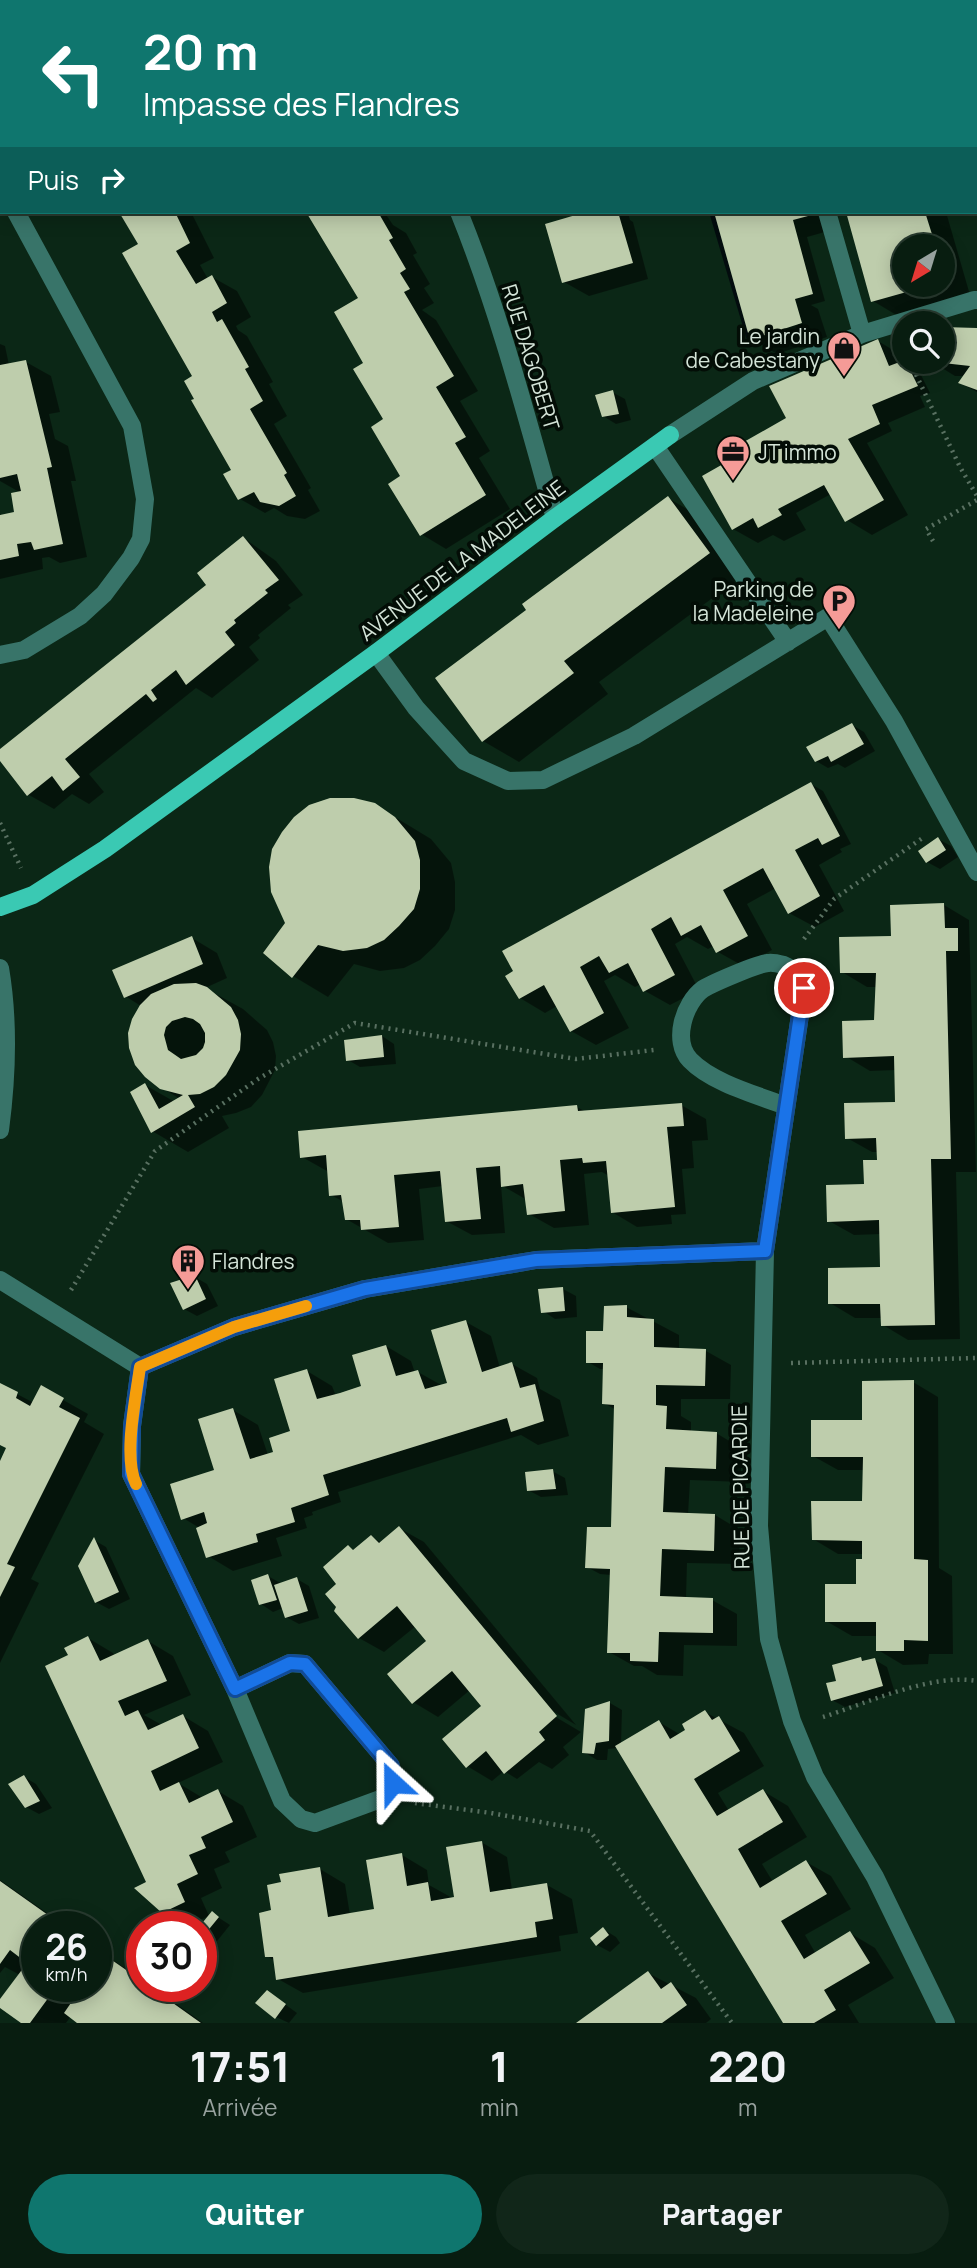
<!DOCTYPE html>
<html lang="fr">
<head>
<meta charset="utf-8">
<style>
  body { margin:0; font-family:Manrope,sans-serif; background:#112619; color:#f1f3f6; height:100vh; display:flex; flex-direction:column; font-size:26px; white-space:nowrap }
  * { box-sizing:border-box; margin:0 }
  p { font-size:23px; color:#98a29f }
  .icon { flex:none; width:38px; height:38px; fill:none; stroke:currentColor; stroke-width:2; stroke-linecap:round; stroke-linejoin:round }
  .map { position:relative; height:2023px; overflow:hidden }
  .panel { display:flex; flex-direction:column; background:#081d10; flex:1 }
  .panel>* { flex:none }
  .hud { position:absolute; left:0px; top:0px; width:978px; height:214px; box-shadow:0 4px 18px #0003,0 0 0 2px #293b30; background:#0f766e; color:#fff; overflow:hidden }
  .needle { width:46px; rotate:218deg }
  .buttons { position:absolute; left:892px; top:234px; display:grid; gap:14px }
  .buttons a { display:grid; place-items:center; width:63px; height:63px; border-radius:50%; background:#081d10; box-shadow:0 4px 18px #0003,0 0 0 2px #293b30; font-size:35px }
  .speed { position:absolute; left:21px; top:1911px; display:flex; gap:14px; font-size:35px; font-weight:700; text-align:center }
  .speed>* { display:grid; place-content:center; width:91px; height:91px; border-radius:50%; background:#081d10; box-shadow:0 4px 18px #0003,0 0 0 2px #293b30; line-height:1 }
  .speed small { font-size:18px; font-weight:400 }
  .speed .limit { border:10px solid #d22; background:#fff; color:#111 }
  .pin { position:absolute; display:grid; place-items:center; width:60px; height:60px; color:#fff; margin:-30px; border:4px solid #fff; border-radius:50%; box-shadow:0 2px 7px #0007 }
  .me { position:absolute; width:77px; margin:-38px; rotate:336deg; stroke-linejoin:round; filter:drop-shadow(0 0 5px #0008) }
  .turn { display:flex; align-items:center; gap:24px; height:147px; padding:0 28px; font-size:32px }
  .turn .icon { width:91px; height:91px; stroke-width:2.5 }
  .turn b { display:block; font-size:49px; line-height:60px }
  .then { display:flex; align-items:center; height:66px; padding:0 28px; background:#0003; gap:14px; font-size:26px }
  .eta { display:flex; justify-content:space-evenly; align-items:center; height:119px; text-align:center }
  .eta b { font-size:42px; font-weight:800; line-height:49px }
  .action { display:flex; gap:14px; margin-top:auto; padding:14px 28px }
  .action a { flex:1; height:80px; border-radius:42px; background:#0f766e; color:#fff; font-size:28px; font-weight:800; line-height:80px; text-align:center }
  .action a+a { background:#112619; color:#f1f3f6 }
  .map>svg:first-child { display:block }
  .water { fill:#030c0e }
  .shadow { fill:#0007; fill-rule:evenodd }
  .building { fill:#becdac; fill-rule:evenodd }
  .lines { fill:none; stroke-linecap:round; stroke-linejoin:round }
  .path { stroke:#597061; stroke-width:4.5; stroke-dasharray:2 5; stroke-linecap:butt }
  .minor { stroke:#387469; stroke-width:18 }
  .major { stroke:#3ac9b3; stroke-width:18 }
  .route-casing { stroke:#114b97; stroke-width:18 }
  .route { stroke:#1a73e8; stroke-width:12 }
  .slow { stroke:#f59e0b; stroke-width:12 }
  .labels { text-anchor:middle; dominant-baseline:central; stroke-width:7; stroke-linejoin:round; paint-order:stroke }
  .poi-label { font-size:21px; fill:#d4e4d8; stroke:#030d06; text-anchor:end }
  .street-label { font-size:21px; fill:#d4e4d8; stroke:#030d06 }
</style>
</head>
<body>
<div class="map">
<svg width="977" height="2023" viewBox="0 0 977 2023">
  <rect width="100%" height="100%" fill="#0b2716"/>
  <!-- water -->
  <path class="water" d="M709,212H714L752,347H749Z"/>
  <!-- shadow -->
  <path class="shadow" d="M23,0H61L62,2H20Z
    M115,0H261L258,2H116Z
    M465,0H543L544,2H466Z
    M2,12V53L0,52V13Z
    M121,212H191L214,258L200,265L208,279L212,277L237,291L251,317L236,326L238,330L247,336L273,382L269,384L287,416L274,424L311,488L308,490L320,511L305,519L287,516L274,508L265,513L240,499L233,470L196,399L198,381L140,244Z
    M308,212H393L387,216L393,225L406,233L417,253L413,255L430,284L424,288L434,303L422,310L436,320L478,391L460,401L490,451L479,458L510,509L446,549L421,534L386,420L365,364L361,299Z
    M592,212H628L630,220L633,222L648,279L589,296L564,282L547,225Z
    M716,212H827L832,230L807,237L825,301L811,305L818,309L827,337L777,354L752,339Z
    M848,212H946L970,295L898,316L873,301ZM905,247H943V285H905Z
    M977,330V392L960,383L965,376H955L942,368H931L922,362H943Z
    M878,341L903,356L905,362L918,369L930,393L920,396L925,407L888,423L892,431L867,443L908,515L872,535L847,520L831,494L796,513L806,530L784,541L773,535L758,543L733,529L748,452Z
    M0,344L5,346L9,365L26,362L51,376L60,412L49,414L55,439L68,446L76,481H71L87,557L60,563L49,557L42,558L43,569L0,579V513L1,516L16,513L21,493L0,481Z
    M612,392L625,399L631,420L616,424L603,416Z
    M668,498L704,519L745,574L599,682L608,694L519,762L483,741L528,611Z
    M244,538L276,561L303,595L288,605L291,608L258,635L260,638L249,647L259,660L212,698L196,688L89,774L104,792L89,804L72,794L54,809L29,795L0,758V751L209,585Z
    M852,725L864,732L875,751L845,768L838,764L828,768L816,761Z
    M811,784L823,791L851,844L840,849L842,852L819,865L844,911L815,927L789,913L776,888L747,904L772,950L743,966L718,952L714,946L708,949L687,937L675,944L699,990L670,1005L645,991L641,984L635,987L615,975L604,981L629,1028L596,1045L571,1031L557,1006L545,1013L520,998Z
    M375,805L431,839L451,863L455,882V910L449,929L435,946L420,960L404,968L380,971L354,964L328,997L293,976Z
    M938,839L951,846L958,857L940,869L927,862Z
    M944,905L969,920L976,1172H956L960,1339L908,1340L883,1325L882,1318H855L830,1303L881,1268V1234L854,1235L829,1221L870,1186L878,1162V1152H872L847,1138L897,1103L896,1070L870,1071L845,1056L876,1022L877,987H867L842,972Z
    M192,938L217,953L227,978L205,988L243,1009L267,1030L273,1042L276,1056L275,1070L262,1095L251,1107L236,1113L222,1116L229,1128L188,1152L152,1131L145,1085L175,1102L180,1099L161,1087L141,1006L125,996Z
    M382,1036L394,1044L396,1064L360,1067L348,1060Z
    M681,1105L706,1119L708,1140L692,1141L694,1168L682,1169L686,1214L671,1215L672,1224L637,1227L612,1212L609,1176L602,1172L584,1174L589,1225L554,1228L529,1214L527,1200L501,1185L505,1233L472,1235L446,1221L443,1186L419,1189L424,1240L388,1243L346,1219L344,1202L331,1195L327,1171L302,1157L577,1107L586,1112Z
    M195,1277L207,1284L218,1306L197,1316L184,1309Z
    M563,1289L576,1296L577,1317L555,1319L543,1311Z
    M626,1307L679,1335V1350L706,1351L731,1365L730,1399H681V1416L691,1422V1432L716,1433L741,1448V1482L690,1480L688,1515H715L740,1530L739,1564L687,1563L686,1598L712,1600L737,1614V1646L684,1645L683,1676L657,1675L642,1666H634L609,1652L611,1575L600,1574L587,1567L612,1529L616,1410L604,1403V1369H600L588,1362L603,1333Z
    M466,1322L491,1336L500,1368L512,1364L537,1378L540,1389L560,1400L569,1436L538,1445L521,1435L338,1492L341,1502L312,1512L313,1515L304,1518L307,1528L276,1538L282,1556L233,1571L208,1556L198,1527L183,1518L216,1471L233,1410L258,1425L268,1455L275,1453L292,1432L307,1371L332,1386L336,1396L364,1387L386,1346L411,1361L415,1373L418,1372L443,1386L449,1384Z
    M913,1382L938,1397L939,1568L952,1576L953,1654H929L928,1664L903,1665L878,1650V1636H852L826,1621L858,1585L864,1554H838L813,1539L864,1503V1470H838L813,1456L864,1421Z
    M0,1385L34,1403L42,1388L88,1414L84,1422L104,1434L31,1579L39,1583L0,1663V1465L8,1448L0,1444Z
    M552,1471L565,1478L568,1495L541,1497L528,1490Z
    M399,1528L424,1542L576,1725L551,1710L549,1713L581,1732L563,1747L569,1755L552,1769L539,1762L517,1779L504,1771L492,1781L467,1766L484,1706L470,1690L438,1717L413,1702L429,1641L416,1626L384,1652L359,1638L339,1584L355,1551L372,1537L382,1543Z
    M94,1540L106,1547L130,1599L109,1609L96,1602Z
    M268,1576L282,1584L297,1579L309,1586L319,1618L299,1624L286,1617L283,1608L273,1612L261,1604Z
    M88,1638L113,1653L115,1657L148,1641L173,1656L191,1695L144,1715L162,1725L183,1716L208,1731L223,1762L178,1783L203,1798L218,1791L243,1806L257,1837L225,1852L230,1862L214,1869L222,1888L201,1898L209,1916L188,1926L163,1912L148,1883L70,1656Z
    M861,1659L866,1662L875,1660L887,1667L895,1693L845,1707L832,1700L838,1682Z
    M610,1703L622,1710L621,1744L659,1722L681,1735L705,1712L744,1733L764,1766L718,1793L729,1811L763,1791L788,1806L807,1837L762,1864L773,1882L806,1862L831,1876L851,1909L805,1935L816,1954L850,1933L875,1948L894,1978L848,2005L859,2023H785L618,1748L608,1749L607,1760H597L584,1752L587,1710Z
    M24,1777L36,1784L52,1808L39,1814L26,1807Z
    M481,1842L507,1857L512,1890L547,1885L572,1899L578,1933L559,1936L561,1951L303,1993L278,1979L275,1961L267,1956L277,1912L320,1869L345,1884L350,1915L376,1911L402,1855L427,1870L429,1885L456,1900Z
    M0,1880L67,1927H37V1986H96V1948L142,1980V1986H151L203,2023H80L71,2016L66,2023H24L0,2006V2002L20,1975L5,1967L0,1973Z
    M213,1914L230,1925L201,1961V1927Z
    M603,1929L616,1937L620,1943L610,1952L597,1945Z
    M648,1973L696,1998L711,2019L706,2023H579Z
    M268,1992L297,2013L289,2023L276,2017Z"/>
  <!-- building -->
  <path class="building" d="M119,212H175L190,243L176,251L196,284L212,275L227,303L212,312L217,322L222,319L249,367L245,369L263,401L250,409L287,473L284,475L296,496L279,506L260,502L254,492L238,500L223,474L231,470L191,400L194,399L184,381L192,376L122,253L138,244Z
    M306,212H378L393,238L389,240L406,269L400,273L410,289L404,292L454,376L436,387L466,437L455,443L486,495L420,536L388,484L400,476L371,427L383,419L353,369L363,363L334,312L358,298Z
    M586,212H618L633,263L562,283L545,224Z
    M714,212H807L808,216L793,220L813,294L795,299L802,323L750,340Z
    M846,212H925L936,247H905V285L928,286L871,302Z
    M943,327L977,328V390L958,383L970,366L943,363Z
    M878,339L889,366L905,360L918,386L872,405L880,424L848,439L884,500L845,522L824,485L778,509L782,515L758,528L753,518L732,530L702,476L746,451L742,443L786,418L769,386Z
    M26,360L52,467L47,468L63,544L34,550L31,542L17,544L19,556L0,560V515L14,512L11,493L21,491L17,474L0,478V365Z
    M613,390L619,414L602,417L595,395Z
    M668,496L710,553L564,661L574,673L482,742L435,678L526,610L522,604Z
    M243,536L279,580L265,590L268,593L234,620L236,623L225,632L235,645L186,685L176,670L151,690L157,699L153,702L146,694L65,759L80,777L63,791L52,776L27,796L0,761V749L206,585L197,573Z
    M852,723L864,744L831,762L828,756L815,762L806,747Z
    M811,782L840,836L822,845L818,838L795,850L820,896L788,914L763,868L723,890L748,936L716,953L701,925L681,936L671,917L651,929L675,975L643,992L628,963L609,973L599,956L580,967L604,1013L570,1032L544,985L519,999L505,976L513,971L502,951Z
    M330,798H354L375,803L395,817L415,841L420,860V889L414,909L399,926L384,940L367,948L343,951L318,945L292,978L263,953L285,923L271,892L269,867L272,849L282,832L294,817L309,805Z
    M938,837L946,850L926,863L918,851Z
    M944,903L945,928H958V951H946L951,1159H931L935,1325L881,1326L880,1304H828V1268L880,1267L879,1220L827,1222L826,1185L864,1184L863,1160H877L876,1138L845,1139L844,1103L895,1102L894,1056L843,1058L842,1021L874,1020L876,973H840L839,937L891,936L890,905Z
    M192,936L203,964L124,998L112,970Z
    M196,983L207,987L231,1007L238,1020L241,1034L240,1050L226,1075L214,1087L200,1094L188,1095L195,1107L151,1133L130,1092L145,1083L159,1109L183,1095L160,1089L145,1077L135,1065L129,1048L128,1033L132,1019L140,1005L151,994L174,984ZM185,1017L193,1019L200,1024L205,1033V1042L203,1048L196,1055L181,1059L168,1050L164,1035L166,1027L172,1021Z
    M382,1035L384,1057L346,1061L344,1040Z
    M682,1103L684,1126L667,1127L675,1207L611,1213L606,1161L583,1163L582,1158L560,1160L565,1211L527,1215L523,1184L501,1187L500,1166L476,1168L481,1219L445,1222L440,1171L394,1175L399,1227L361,1230L360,1220H345L341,1195L329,1196L326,1155L300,1158L298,1131L577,1105L578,1111Z
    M195,1275L206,1299L183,1310L170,1283Z
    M563,1287L565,1311L541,1313L538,1289Z
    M627,1305V1317L654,1319V1347L706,1349L705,1386L656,1385V1405L667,1406L666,1429L717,1432L716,1469L665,1467L663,1512L715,1514L714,1551L662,1549L660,1596L713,1598V1633L659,1632L658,1662L630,1661V1653H607L610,1569L585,1568L587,1527H611L614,1405L602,1404L603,1363H586V1331H603L604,1306Z
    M466,1320L482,1372L512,1362L520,1388L535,1384L544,1421L511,1432L507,1418L323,1475L329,1495L291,1508L295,1522L256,1534L258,1542L206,1558L196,1528L207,1523L204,1512L181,1520L170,1484L214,1470L198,1419L233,1408L250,1459L273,1452L269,1438L290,1431L274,1379L307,1369L317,1399L340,1393L361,1386L352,1355L386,1345L396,1376L418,1370L425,1389L447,1383L431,1330Z
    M914,1380V1559L928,1560V1641L904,1640V1651H876V1622H825V1584H856V1559H862V1541L812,1540L811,1501H862L863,1457H811V1420H862V1381Z
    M0,1383L18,1392L16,1398L30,1406L41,1385L64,1398L59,1407L80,1418L7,1564L15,1567L0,1597V1461L6,1448L0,1445Z
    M553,1469L556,1489L527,1491L525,1472Z
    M399,1526L557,1716L539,1732L545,1740L504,1774L486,1751L466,1768L442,1739L481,1706L452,1671L412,1704L387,1674L426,1641L397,1606L358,1639L334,1611L336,1607L325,1594L336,1584L323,1567L348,1545L353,1550L371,1535L379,1543Z
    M94,1537L119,1592L95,1603L78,1566Z
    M268,1574L277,1600L259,1605L251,1580Z
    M297,1577L308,1611L285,1618L274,1585Z
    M88,1636L100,1661L148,1639L167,1681L118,1701L125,1716L138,1710L148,1730L183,1714L199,1748L151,1771L160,1791L179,1782L189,1803L218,1789L233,1822L201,1837L206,1848L189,1855L198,1874L177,1884L185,1902L162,1913L134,1888L146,1882L45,1666L68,1655L64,1648Z
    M861,1657L862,1661L875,1658L883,1686L831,1701L826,1683L836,1681L832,1665Z
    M610,1701L609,1741L596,1743L594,1754L582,1753L585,1709Z
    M705,1710L712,1720L719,1716L740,1751L694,1779L717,1816L763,1789L783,1822L738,1849L760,1888L806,1860L827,1894L781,1921L804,1959L850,1931L870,1963L824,1990L836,2010L814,2023H783L615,1746L659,1720L670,1739L685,1730L682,1724Z
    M24,1775L40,1801L25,1808L8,1784Z
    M482,1841L490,1892L547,1883L553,1919L535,1922L537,1937L276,1980L273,1957H265L259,1913L271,1910L267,1885L281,1882L279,1874L320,1867L328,1917L350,1913L374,1909L366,1860L402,1853L407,1886L428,1882L431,1901L454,1897L446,1847Z
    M0,1881L65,1927H37V1986H57L30,2023H21L0,2008V1999L27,1963L10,1950L0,1964Z
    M212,1911L219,1917L201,1939V1927H199Z
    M603,1927L609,1935L596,1946L590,1938Z
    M96,1949L142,1981V1986H149L201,2023H77L64,2013L75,1997L61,1986H96Z
    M648,1971L661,1989L671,1982L687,2005L662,2023H576Z
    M267,1990L286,2004L275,2019L255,2003Z"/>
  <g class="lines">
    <!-- path -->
    <path class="path" d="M910,362L960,467L977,496
      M933,541L926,529L977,500
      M0,823L21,868
      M804,939L834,899L924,837
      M71,1290L155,1151L258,1079L355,1023L576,1059L654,1050
      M791,1363L977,1358
      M823,1717C867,1703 932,1673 977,1681
      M415,1803L491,1813L590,1831L732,2023"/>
    <!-- minor -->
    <path class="minor" d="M338,0L339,2
      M767,0V2
      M905,0L906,2
      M976,101H977
      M976,151L977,152
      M0,183L2,186
      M459,212C499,311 526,415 555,518
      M827,212L862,334
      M670,435L753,381L862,334L974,300H977
      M655,446L788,642
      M376,653L416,708L464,761L508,781L543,780L634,736L828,617L894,721L977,872
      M0,655L24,650L80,616L104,594L131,558L141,539L145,499L132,426L16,212
      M0,968C9,1021 7,1077 0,1130
      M786,1106C757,1095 712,1083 690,1060C672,1041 684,1003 703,989C713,983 757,964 768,963C772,962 780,964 784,965C794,969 799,979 804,988L765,1251L759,1526L769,1639L792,1721L815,1777L875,1877L946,2023
      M0,1280L140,1367
      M140,1367L132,1426L131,1474L235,1689L282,1801L301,1819L315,1823L383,1798L393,1783L391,1766L305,1664L290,1663L235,1689
      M140,1367L234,1327L365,1289L536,1260L765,1251"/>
    <!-- major -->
    <path class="major" d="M0,907L33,895L105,849L376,653L555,518L670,435"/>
  </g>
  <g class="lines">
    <!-- route casing -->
    <g class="route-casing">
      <path id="route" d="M393,1783L391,1766L305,1664L290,1663L235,1689L131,1474L132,1426L140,1367L234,1327L365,1289L536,1260L765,1251L804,988"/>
    </g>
    <!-- route -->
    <use href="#route" class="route"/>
    <!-- slow -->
    <path class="slow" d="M136,1484C123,1457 136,1397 140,1367L234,1327L306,1306"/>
  </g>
  <!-- icons -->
  <defs>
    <g id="shop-pin" transform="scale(1.75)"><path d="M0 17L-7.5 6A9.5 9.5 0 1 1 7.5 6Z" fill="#f59b97" stroke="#030d06"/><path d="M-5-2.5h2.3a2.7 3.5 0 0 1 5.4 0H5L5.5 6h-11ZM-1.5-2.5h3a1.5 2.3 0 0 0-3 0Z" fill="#111"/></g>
    <g id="office-pin" transform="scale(1.75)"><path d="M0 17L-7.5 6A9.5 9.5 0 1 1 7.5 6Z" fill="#f59b97" stroke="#030d06"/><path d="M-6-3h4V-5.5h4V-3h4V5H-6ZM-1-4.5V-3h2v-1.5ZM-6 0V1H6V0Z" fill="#111"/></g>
    <g id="parking-pin" transform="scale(1.75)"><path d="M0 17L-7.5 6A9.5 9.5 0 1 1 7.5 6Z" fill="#f59b97" stroke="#030d06"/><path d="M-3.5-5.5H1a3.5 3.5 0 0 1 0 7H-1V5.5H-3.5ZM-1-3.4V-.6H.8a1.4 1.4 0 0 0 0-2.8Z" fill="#111"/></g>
    <g id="building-pin" transform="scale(1.75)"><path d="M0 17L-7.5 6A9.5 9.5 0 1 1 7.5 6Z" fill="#f59b97" stroke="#030d06"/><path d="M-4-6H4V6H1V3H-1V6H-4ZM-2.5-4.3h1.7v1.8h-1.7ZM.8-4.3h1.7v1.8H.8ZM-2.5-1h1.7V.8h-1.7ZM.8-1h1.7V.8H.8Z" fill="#111"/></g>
  </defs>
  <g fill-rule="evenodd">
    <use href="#shop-pin" x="844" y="348"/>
    <use href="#office-pin" x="733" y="452"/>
    <use href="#parking-pin" x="839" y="601"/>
    <use href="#building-pin" x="188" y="1261"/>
  </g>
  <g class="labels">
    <!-- poi labels -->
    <g class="poi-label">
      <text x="820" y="336">Le jardin<tspan x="820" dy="24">de Cabestany</tspan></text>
      <text x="758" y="452" text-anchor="start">JT immo</text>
      <text x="814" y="589">Parking de<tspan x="814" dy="24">la Madeleine</tspan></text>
      <text x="212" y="1261" text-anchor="start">Flandres</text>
    </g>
    <!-- street labels -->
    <g class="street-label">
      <text transform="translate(531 357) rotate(73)">RUE DAGOBERT</text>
      <text transform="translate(462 560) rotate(-37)">AVENUE DE LA MADELEINE</text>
      <text transform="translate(740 1487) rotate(-91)">RUE DE PICARDIE</text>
    </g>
  </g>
</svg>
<div class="buttons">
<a><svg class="needle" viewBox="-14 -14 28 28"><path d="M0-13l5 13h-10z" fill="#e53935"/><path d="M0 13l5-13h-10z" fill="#98a29f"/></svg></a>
<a><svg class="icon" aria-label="search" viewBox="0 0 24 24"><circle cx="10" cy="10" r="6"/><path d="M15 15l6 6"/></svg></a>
</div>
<div class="speed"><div>26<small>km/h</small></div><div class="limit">30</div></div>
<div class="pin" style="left:804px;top:988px;background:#d93025"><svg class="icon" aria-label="arrive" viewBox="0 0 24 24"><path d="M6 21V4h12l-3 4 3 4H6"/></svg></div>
<svg class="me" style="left:393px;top:1783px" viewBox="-20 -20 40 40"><path d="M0-17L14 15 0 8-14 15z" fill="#1a73e8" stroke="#fff" stroke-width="4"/></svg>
<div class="hud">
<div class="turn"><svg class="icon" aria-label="left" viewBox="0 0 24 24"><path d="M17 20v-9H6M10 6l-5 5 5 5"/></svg><div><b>20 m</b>Impasse des Flandres</div></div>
<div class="then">Puis<svg class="icon" aria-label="right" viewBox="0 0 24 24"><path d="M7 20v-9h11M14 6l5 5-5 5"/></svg></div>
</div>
</div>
<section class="panel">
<div class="eta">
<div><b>17:51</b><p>Arrivée</p></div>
<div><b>1</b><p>min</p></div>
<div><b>220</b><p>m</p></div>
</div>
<div class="action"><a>Quitter</a><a>Partager</a></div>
</section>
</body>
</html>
